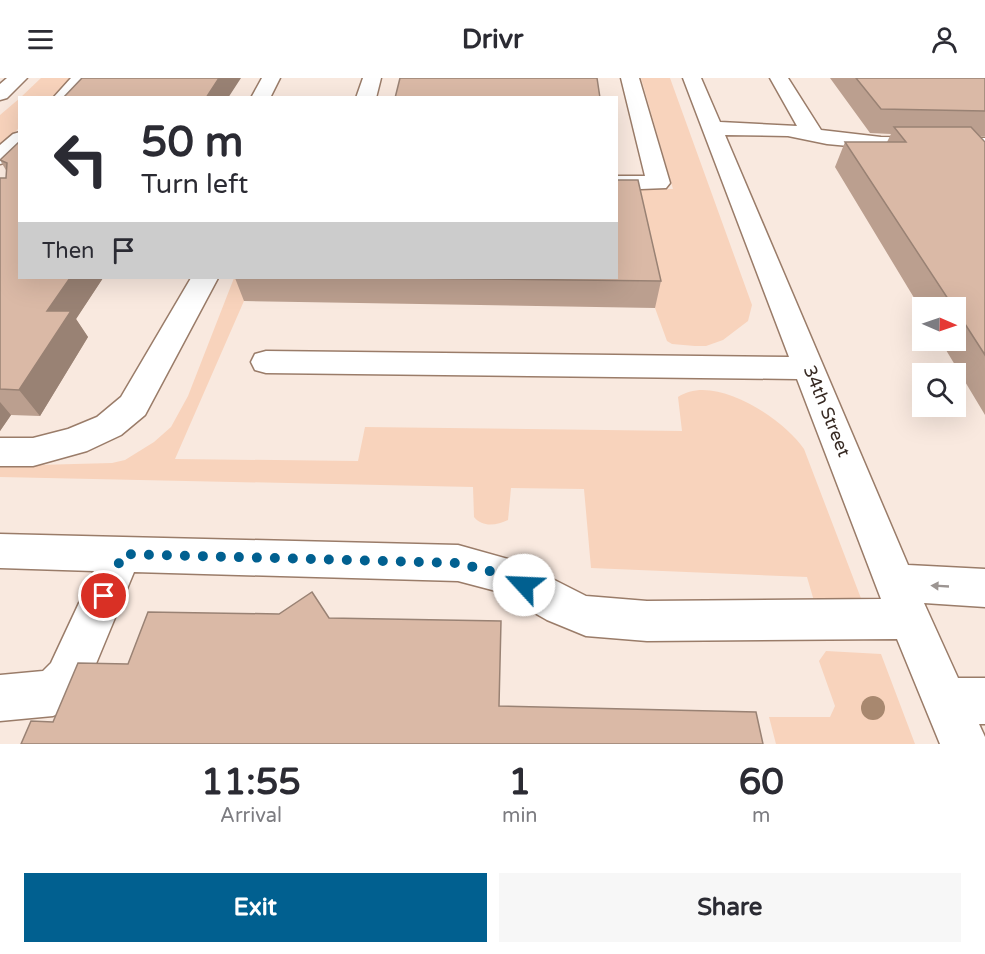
<!DOCTYPE html>
<html lang="en">
<head>
<meta charset="utf-8">
<style>
  body { margin:0; font-family:"Varela Round",sans-serif; background:#f7f7f7; color:#2b2b33; height:100vh; display:flex; flex-direction:column; font-size:22px; white-space:nowrap }
  * { box-sizing:border-box; margin:0 }
  p { font-size:20px; color:#7c7c81 }
  .icon { flex:none; width:33px; height:33px; fill:none; stroke:currentColor; stroke-width:2; stroke-linecap:round; stroke-linejoin:round }
  .map { position:relative; height:666px; overflow:hidden }
  .sheet { display:flex; flex-direction:column; background:#fff; flex:1 }
  .sheet>* { flex:none }
  .hud { position:absolute; left:18px; top:18px; width:600px; height:183px; border-radius:0px; box-shadow:0 6px 24px #0002; background:#fff; color:#2b2b33; overflow:hidden }
  .needle { width:39px; rotate:92deg }
  .tools { position:absolute; left:912px; top:219px; display:grid; gap:12px }
  .tools a { display:grid; place-items:center; width:54px; height:54px; border-radius:0px; background:#fff; box-shadow:0 6px 24px #0002; font-size:30px }
  .pin { position:absolute; display:grid; place-items:center; width:51px; height:51px; color:#fff; margin:-26px; border:3px solid #fff; border-radius:50%; box-shadow:0 2px 6px #0007 }
  .me { position:absolute; width:66px; margin:-33px; rotate:295deg; stroke-linejoin:round; filter:drop-shadow(0 0 4px #0008) }
  .turn { display:flex; align-items:center; gap:21px; height:126px; padding:0 24px; font-size:27px }
  .turn .icon { width:78px; height:78px; stroke-width:2.5 }
  .turn b { display:block; font-size:42px; line-height:51px }
  .then { display:flex; align-items:center; height:57px; padding:0 24px; background:#0003; gap:12px; font-size:22px }
  .eta { display:flex; justify-content:space-evenly; align-items:center; height:102px; text-align:center }
  .eta b { font-size:36px; font-weight:700; line-height:42px }
  .cta { display:flex; gap:12px; margin-top:auto; padding:12px 24px }
  .cta a { flex:1; height:69px; border-radius:0px; background:#016090; color:#fff; font-size:24px; font-weight:700; line-height:69px; text-align:center }
  .cta a+a { background:#f7f7f7; color:#2b2b33 }
  header { display:flex; justify-content:space-between; align-items:center; height:78px; padding:0 24px; background:#fff; font-size:27px; font-weight:700 }
  .map>svg:first-child { display:block }
  .built { fill:#f9e9df; fill-rule:evenodd }
  .green { fill:#f8d3bc }
  .lines { fill:none; stroke-linecap:round; stroke-linejoin:round }
  .minor-casing { stroke:#9a7c69; stroke-width:3 }
  .minor { fill:#fff; fill-rule:evenodd }
  .tree { fill:#a8886f }
  .wall { fill:#bb9f8f }
  .shaded-wall { fill:#998274 }
  .building { fill:#dab9a6; stroke:#998274; stroke-width:1.5 }
  .oneway { fill:#9c9592 }
  .route { stroke:#016090; stroke-width:10; stroke-dasharray:0 18 }
  .labels { text-anchor:middle; dominant-baseline:central; stroke-width:6; stroke-linejoin:round; paint-order:stroke }
  .street-label { font-size:18px; fill:#382b24; stroke:#fff }
</style>
</head>
<body>
<header><svg class="icon" aria-label="menu" viewBox="0 0 24 24"><path d="M4 6h16M4 12h16M4 18h16"/></svg>Drivr<svg class="icon" aria-label="person" viewBox="0 0 24 24"><circle cx="12" cy="8" r="4"/><path d="M4 21q1-7 8-7t8 7"/></svg></header>
<div class="map">
<svg width="985" height="666" viewBox="0 0 985 666">
  <rect width="100%" height="100%" fill="#faf3ef"/>
  <!-- built -->
  <path class="built" d="M0,0H985V666H0ZM20,20H616V200H20ZM922,230H956V262H922ZM922,296H956V328H922Z"/>
  <!-- green -->
  <path class="green" d="M41,0H71L51,20H20Z
    M641,0H670L752,227L748,243L723,262L706,268H695L672,266L667,263L655,230L633,128L617,111H673Z
    M20,20L19,50L0,69V37Z
    M234,200H254L175,381L358,383L365,349L682,353L678,319C714,294 784,341 804,371L862,523H814L807,499L591,490L584,411L511,410L508,442C497,447 483,450 474,439L473,409L0,399V388L112,385L125,382L154,364L171,349L188,318Z
    M826,573L881,576L915,666H776L769,639H830L835,628L819,583Z"/>
  <g class="lines">
    <!-- minor casing -->
    <g class="minor-casing">
      <path id="minor" d="M7,0H27L7,20L0,22V6Z
        M71,0H91L73,20H53Z
        M262,0H280L270,20H251Z
        M363,0H381L376,20H356Z
        M621,0H639L670,105L666,110L616,112V98H645Z
        M683,0H701L720,44L797,48L770,0H788L821,52L881,59L985,60V72L881,71L827,66L788,58L725,57L908,487L985,491V529L924,525L958,600H985V646H979L985,659V666H940L897,561L647,563L586,558L547,542L496,513L458,503L134,494L83,617L69,631L53,638L0,643V597L43,593L51,585L94,493L0,490V456L458,467L519,484L586,518L647,523L881,521L797,301L266,295L255,292L251,284L255,276L266,273L789,279Z
        M20,54V72L8,84L0,86V67L13,56Z
        M191,200H218L145,337L121,357L87,373L33,388H0V360H33L68,351L97,339L121,319Z"/>
    </g>
    <!-- minor -->
    <use href="#minor" class="minor"/>
  </g>
  <!-- trees -->
  <circle class="tree" cx="873" cy="630" r="12"/>
  <!-- wall -->
  <path class="wall" d="M830,0H985V58H979L985,64V337L940,262H956V230H922V233L835,89L845,64H887L891,56L870,55Z
    M20,63V200H103L76,241L88,259L40,338L11,337L0,353V100H6L7,94L0,82Z
    M235,200H616L661,203L655,230L244,223Z"/>
  <!-- shaded-wall -->
  <path class="shaded-wall" d="M219,0H241L228,20H206Z
    M70,200H103L76,241L88,259L40,338L19,312L47,233Z
    M0,324L11,337L0,353Z"/>
  <!-- building -->
  <path class="building" d="M82,0H219L206,20H63Z
    M400,0H597L600,20H395Z
    M856,0H985V33L881,31Z
    M894,49H971L985,64V277L956,232V230H954L845,64H906Z
    M20,63V200H70L47,233H71L19,312L0,311V100H6L7,85L0,82Z
    M616,102H638L661,203L403,200H616Z
    M312,514L329,540L501,543L499,628L756,634L763,666H21L31,643L53,644L78,585L128,586L148,534L279,536Z"/>
  <!-- one-way arrows -->
  <defs><path id="oneway-solid" d="M-6-.8H1V-3.2L6.5 0L1 3.2V.8H-6Z" transform="scale(1.5)"/></defs>
  <use class="oneway" href="#oneway-solid" transform="translate(940 508) rotate(-177)"/>
  <g class="lines">
    <!-- route -->
    <path class="route" d="M104,518L123,476L458,485L505,497L524,507"/>
  </g>
  <g class="labels">
    <!-- street labels -->
    <g class="street-label">
      <text transform="translate(827 333) rotate(68)">34th Street</text>
    </g>
  </g>
</svg>
<div class="tools">
<a><svg class="needle" viewBox="-14 -14 28 28"><path d="M0-13l5 13h-10z" fill="#e53935"/><path d="M0 13l5-13h-10z" fill="#7c7c81"/></svg></a>
<a><svg class="icon" aria-label="search" viewBox="0 0 24 24"><circle cx="10" cy="10" r="6"/><path d="M15 15l6 6"/></svg></a>
</div>
<div class="pin" style="left:104px;top:518px;background:#d93025"><svg class="icon" aria-label="arrive" viewBox="0 0 24 24"><path d="M6 21V4h12l-3 4 3 4H6"/></svg></div>
<svg class="me" style="left:524px;top:507px" viewBox="-20 -20 40 40"><circle r="19" fill="#fff"/><path d="M0-13L10 11 0 6-10 11z" fill="#016090"/></svg>
<div class="hud">
<div class="turn"><svg class="icon" aria-label="left" viewBox="0 0 24 24"><path d="M17 20v-9H6M10 6l-5 5 5 5"/></svg><div><b>50 m</b>Turn left</div></div>
<div class="then">Then<svg class="icon" aria-label="arrive" viewBox="0 0 24 24"><path d="M6 21V4h12l-3 4 3 4H6"/></svg></div>
</div>
</div>
<section class="sheet">
<div class="eta">
<div><b>11:55</b><p>Arrival</p></div>
<div><b>1</b><p>min</p></div>
<div><b>60</b><p>m</p></div>
</div>
<div class="cta"><a>Exit</a><a>Share</a></div>
</section>
</body>
</html>
